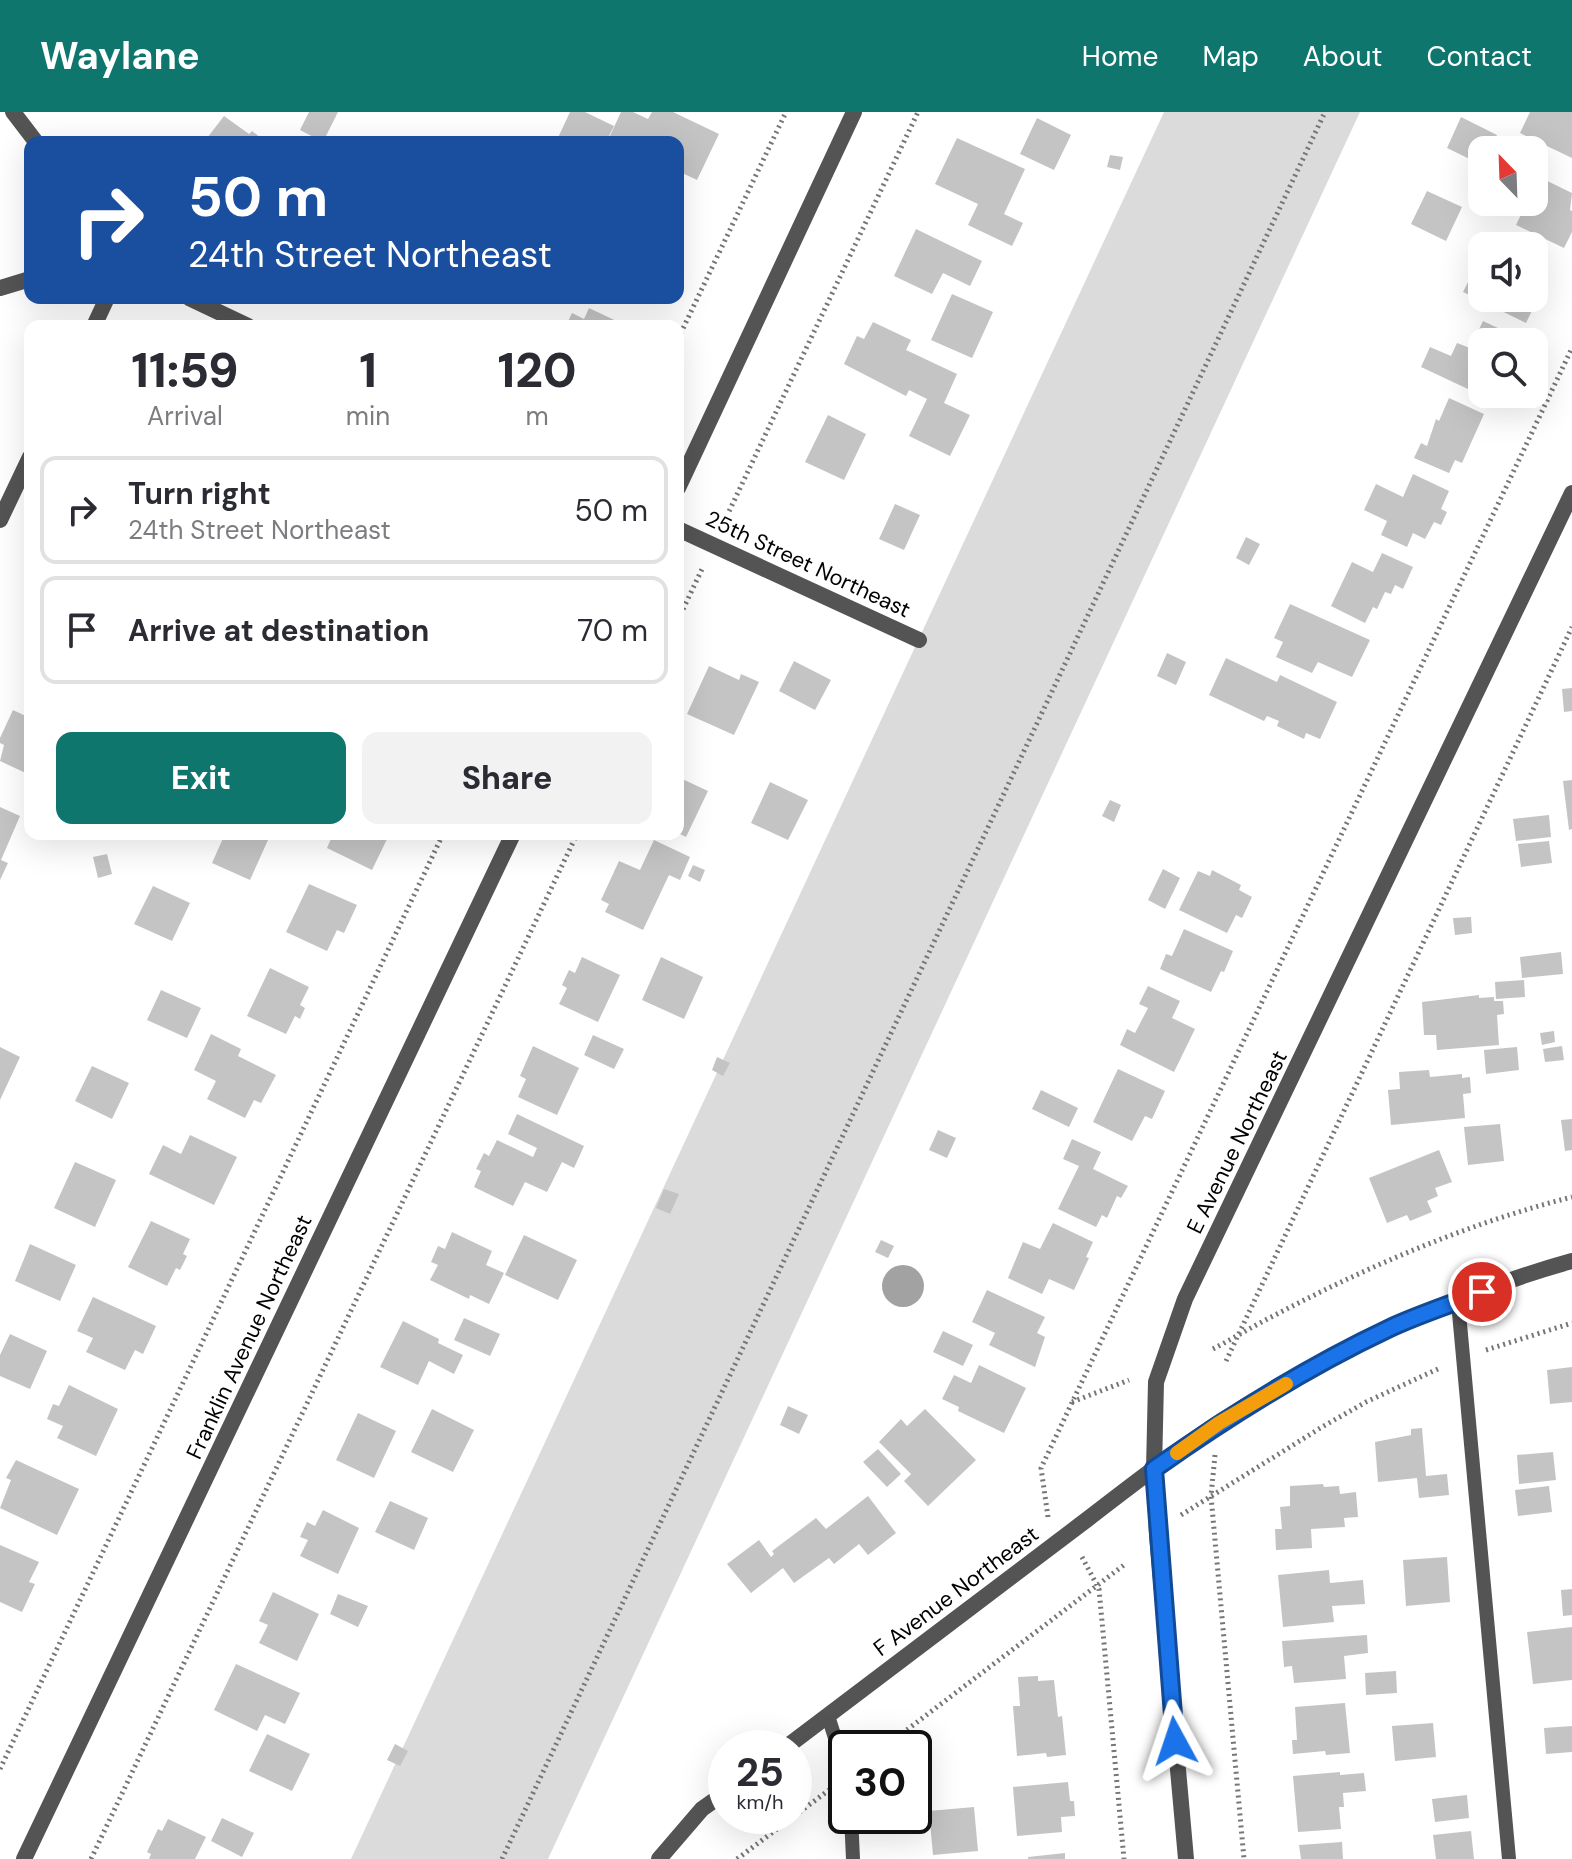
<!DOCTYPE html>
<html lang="en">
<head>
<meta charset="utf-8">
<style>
  body { margin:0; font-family:"DM Sans",sans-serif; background:#f2f2f3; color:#2b2b33; height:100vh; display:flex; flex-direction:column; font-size:30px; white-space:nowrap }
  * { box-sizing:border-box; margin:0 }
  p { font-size:26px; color:#7c7c81 }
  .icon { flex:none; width:44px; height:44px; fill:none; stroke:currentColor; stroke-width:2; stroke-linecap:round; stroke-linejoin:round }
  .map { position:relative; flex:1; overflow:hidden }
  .panel { position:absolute; left:24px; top:208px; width:660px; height:520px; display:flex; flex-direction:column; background:#fff; border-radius:16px; box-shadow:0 8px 32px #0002 }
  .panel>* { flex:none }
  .top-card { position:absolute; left:24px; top:24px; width:660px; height:168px; border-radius:16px; box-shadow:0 8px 32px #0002; background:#1a4fa0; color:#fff; overflow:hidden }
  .needle { width:52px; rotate:337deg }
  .tools { position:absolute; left:1468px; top:24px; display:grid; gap:16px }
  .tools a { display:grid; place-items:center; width:80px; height:80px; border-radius:16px; background:#fff; box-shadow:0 8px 32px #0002; font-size:40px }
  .speed { position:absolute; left:708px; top:1618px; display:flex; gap:16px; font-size:40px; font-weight:700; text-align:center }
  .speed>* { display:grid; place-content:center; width:104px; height:104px; border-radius:50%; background:#fff; box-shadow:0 8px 32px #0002; line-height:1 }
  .speed small { font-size:20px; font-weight:400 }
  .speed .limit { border:4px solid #111; border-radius:12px; background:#fff; color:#111 }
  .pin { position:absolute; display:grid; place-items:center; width:68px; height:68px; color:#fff; margin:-34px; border:4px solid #fff; border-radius:50%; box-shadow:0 2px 8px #0007 }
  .me { position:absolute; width:88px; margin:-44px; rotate:355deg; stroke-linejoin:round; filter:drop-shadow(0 0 6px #0008) }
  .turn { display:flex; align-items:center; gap:28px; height:168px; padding:0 32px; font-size:36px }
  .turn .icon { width:104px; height:104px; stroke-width:2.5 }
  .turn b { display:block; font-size:56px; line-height:68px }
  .eta { display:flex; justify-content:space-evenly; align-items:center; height:136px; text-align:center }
  .eta b { font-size:48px; font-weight:800; line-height:56px }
  .action { display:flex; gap:16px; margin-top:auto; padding:16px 32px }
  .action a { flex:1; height:92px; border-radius:16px; background:#0f766e; color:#fff; font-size:32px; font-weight:800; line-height:92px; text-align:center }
  .action a+a { background:#f2f2f3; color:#2b2b33 }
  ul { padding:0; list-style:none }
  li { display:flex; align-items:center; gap:24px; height:108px; margin:0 16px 12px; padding:0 16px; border:4px solid #e1e1e2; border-radius:16px }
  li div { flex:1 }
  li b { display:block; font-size:30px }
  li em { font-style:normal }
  header { display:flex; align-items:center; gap:48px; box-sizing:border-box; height:112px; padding:0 40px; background:#0f766e; color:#fff }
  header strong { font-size:38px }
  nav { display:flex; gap:44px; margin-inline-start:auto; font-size:28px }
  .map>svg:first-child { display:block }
  .green { fill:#dbdbdb }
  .water { fill:#a2a2a2 }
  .building { fill:#c4c4c4 }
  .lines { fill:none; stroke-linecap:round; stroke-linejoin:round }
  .path { stroke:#767676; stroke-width:5; stroke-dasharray:2 4; stroke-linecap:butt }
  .service { stroke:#545454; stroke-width:14 }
  .minor { stroke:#545454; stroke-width:16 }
  .route-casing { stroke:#114b97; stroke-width:20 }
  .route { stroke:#1a73e8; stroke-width:14 }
  .slow { stroke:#f59e0b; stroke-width:14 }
  .labels { text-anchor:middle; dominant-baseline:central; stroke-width:6; stroke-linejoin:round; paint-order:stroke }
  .street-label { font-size:22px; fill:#000; stroke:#fff }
</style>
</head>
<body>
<header>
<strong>Waylane</strong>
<nav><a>Home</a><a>Map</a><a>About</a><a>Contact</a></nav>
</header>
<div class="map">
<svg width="1572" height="1747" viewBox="0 0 1572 1747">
  <rect width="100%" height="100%" fill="#fff"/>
  <!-- green -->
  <path class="green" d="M1164,0H1360L548,1747H351Z"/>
  <!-- water -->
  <path class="water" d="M882 1174a21 21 0 1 1 42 0a21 21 0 1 1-42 0Z"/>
  <!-- building -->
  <path class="building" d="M309,0H338L323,30L300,18Z
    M570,0H585L614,14L606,30H556Z
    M621,0H633L648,7L652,0H673L719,22L697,68L678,59V30H618L609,26Z
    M1530,0H1572V46L1520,21Z
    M224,4L249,22L252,19L266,30H204Z
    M1461,5L1497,23L1490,38H1482V53L1447,36Z
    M1037,6L1071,23L1054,58L1020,42Z
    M957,26L1025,57L1004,102L1023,111L1012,134L968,113L978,92L935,72Z
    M1110,43L1123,45L1120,58L1107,55Z
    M1539,65L1572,81L1570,98L1572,99V120L1564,136L1516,113L1527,90H1534V75Z
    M1427,79L1462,95L1446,129L1411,112Z
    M916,117L982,149L970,174L943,161L932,182L894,164Z
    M1482,142V186H1534V176L1541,180L1526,211L1463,180Z
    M1534,152L1543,157L1534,176Z
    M952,182L993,200L972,246L931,228Z
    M589,196L627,214H566L572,201L584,207Z
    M1483,209L1517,225L1515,230H1482V262L1478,260L1470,278L1421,255L1430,235L1451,244L1457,231L1470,236Z
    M873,210L911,228L906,238L957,262L944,291L970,303L950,344L909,324L927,287L909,278L906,284L844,252L857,224L864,227Z
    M1449,286L1484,302L1462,351L1455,348L1449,361L1414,346L1421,331L1427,334L1436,307L1439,309Z
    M828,303L866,322L844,368L805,350Z
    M1413,362L1449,379L1441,397L1447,400L1441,413L1434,410L1425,427L1413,421L1407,435L1381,423L1387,409L1364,398L1376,372L1403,385Z
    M895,392L920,403L904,438L879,427Z
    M1246,425L1260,432L1249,453L1236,446Z
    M1382,441L1413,455L1403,477L1395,473L1391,482L1385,480L1377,497L1373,495L1365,511L1331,494L1352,450L1373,460Z
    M1290,492L1370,528L1352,565L1318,550L1312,561L1276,545L1283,530L1274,526Z
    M1167,541L1186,550L1176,573L1157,564Z
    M1226,546L1277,570L1280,563L1337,590L1320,627L1306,621L1304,627L1277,614L1279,609L1267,604L1264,609L1209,583Z
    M794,549L831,568L815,598L779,579Z
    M709,554L739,568L741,562L759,570L734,623L687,602Z
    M1572,576V599L1564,600L1562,577Z
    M13,598L30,606V663L0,649L4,633L0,631V626Z
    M678,665L708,679L686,725L678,721Z
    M1572,668V717L1569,718L1563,669Z
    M770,670L808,688L788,728L751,711Z
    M1110,688L1121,693L1114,710L1102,704Z
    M0,695L20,704L1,748L8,751L0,768Z
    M1549,703L1551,725L1516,729L1513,707Z
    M225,722H254L268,728L250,768L212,751Z
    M333,722H380L387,727L372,758L327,736Z
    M654,728L690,745L680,768L669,763L643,818L605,800L609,792L601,788L619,749L640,758Z
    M1549,729L1552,751L1521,755L1518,732Z
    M107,742L112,762L98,766L93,745Z
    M693,753L705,758L700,770L688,764Z
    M1163,757L1180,766L1165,797L1148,788Z
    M1212,758L1241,773L1239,778L1252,785L1242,806L1236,803L1227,821L1179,798L1198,759L1210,764Z
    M309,772L357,793L344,821L337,818L327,839L286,820Z
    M153,774L190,791L172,829L134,812Z
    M1471,805L1472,821L1455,823L1453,806Z
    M1184,817L1233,839L1224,860L1221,859L1211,880L1160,857L1166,842L1172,844Z
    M1561,840L1563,862L1522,866L1520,845Z
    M582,845L620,863L598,910L559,892L567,876L562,873L569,858L575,861Z
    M661,845L703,865L684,907L642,888Z
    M270,856L309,875L300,893L305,896L300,907L295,904L286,922L247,904Z
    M1524,868L1525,885L1496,887L1495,870Z
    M1148,874L1180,889L1172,906L1195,917L1174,960L1120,933L1127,917L1135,921L1148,896L1139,892Z
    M161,878L201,896L187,926L147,908Z
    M1479,883V886L1494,885V889H1503L1504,902L1497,903L1499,933L1437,938L1436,923H1424L1422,890Z
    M1554,919L1555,930L1542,933L1540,921Z
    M211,922L241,937L238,944L276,963L261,991L254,988L245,1006L207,987L216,969L194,958Z
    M593,923L624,937L614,957L584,943Z
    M533,934L579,956L557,1003L518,985L526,967L520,964Z
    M1562,934L1564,948L1545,950L1543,937Z
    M0,935L20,945L0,988Z
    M1517,935L1519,958L1486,962L1484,938Z
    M717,945L730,951L723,964L712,958Z
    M92,954L129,971L112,1007L75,989Z
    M1118,957L1165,979L1152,1007L1145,1004L1132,1029L1093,1010Z
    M1429,958L1430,965L1462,962V966L1470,965L1471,981L1463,982L1465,1006L1391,1013L1388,978L1400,977L1399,960Z
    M1041,978L1078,996L1069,1015L1032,997Z
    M517,1002L584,1034L574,1056L562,1050L547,1080L525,1070L513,1094L474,1075L481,1059L476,1057L484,1041L489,1044L497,1028L533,1045L537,1036L508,1022Z
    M1572,1007V1038L1565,1039L1561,1008Z
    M1500,1012L1504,1049L1468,1053L1464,1015Z
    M938,1018L956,1026L947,1046L929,1038Z
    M190,1023L237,1045L214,1093L149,1062L163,1033L181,1042Z
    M1072,1027L1101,1040L1093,1057L1128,1074L1121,1086L1117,1084L1107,1106L1102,1103L1096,1115L1058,1097L1079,1054L1063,1047Z
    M1439,1038L1452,1070L1435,1076L1438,1084L1427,1089L1432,1100L1410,1109L1407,1103L1387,1111L1369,1066Z
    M75,1050L116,1068L95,1115L54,1096Z
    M664,1077L679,1082L670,1102L656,1096Z
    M151,1109L190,1127L183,1142L187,1144L180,1158L176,1156L167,1174L128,1155Z
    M1053,1111L1093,1130L1086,1145L1089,1146L1074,1178L1049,1167L1042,1182L1008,1166L1023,1130L1040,1137Z
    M452,1120L492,1139L486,1153L504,1161L489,1192L470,1183L469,1187L430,1168L438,1153L431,1150L438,1134L445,1137Z
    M524,1123L577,1148L558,1188L505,1163Z
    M881,1128L894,1134L888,1146L875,1140Z
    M30,1132L76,1153L60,1189L15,1169Z
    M987,1178L1045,1205L1037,1221L1045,1225L1035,1255L989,1233L995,1221L972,1210Z
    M93,1185L156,1214L143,1242L135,1238L125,1258L86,1240L93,1226L77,1219Z
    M464,1206L500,1222L490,1244L454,1228Z
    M403,1209L439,1227L438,1231L463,1243L454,1262L429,1249L418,1273L380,1255Z
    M943,1219L973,1233L963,1254L933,1240Z
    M10,1222L47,1239L30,1277L0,1264V1243Z
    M979,1253L1026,1276L1004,1321L958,1299L959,1295L942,1287L954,1263L971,1271Z
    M1572,1255V1290L1550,1292L1547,1258Z
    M69,1273L118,1297L96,1344L57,1326L63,1314L47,1307L53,1292L59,1294Z
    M788,1294L808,1303L799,1322L780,1313Z
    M432,1297L474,1318L453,1360L411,1340Z
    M925,1297L976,1348L928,1394L904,1369L911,1362L879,1330L901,1307L907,1314Z
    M358,1301L396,1319L374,1366L336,1348Z
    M1422,1316L1426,1364L1447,1362L1449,1383L1419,1386L1417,1366L1378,1370L1375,1330L1411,1323V1317Z
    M878,1337L901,1362L887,1375L863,1350Z
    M1553,1340L1556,1368L1519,1372L1517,1343Z
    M16,1348L79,1377L57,1423L0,1396L11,1368L6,1366Z
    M1323,1372L1324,1375L1339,1374L1340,1382L1356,1380L1358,1405L1344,1406L1345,1415L1311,1417L1312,1436L1276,1438L1275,1417H1282L1280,1395L1290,1394V1374Z
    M1549,1374L1552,1400L1518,1404L1515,1378Z
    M868,1384L896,1421L868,1443L859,1432L834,1452L829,1446L794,1471L783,1456L751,1481L727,1452L759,1428L771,1445L774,1442L772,1439L816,1406L826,1417Z
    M390,1389L428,1406L414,1438L375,1420Z
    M323,1398L359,1416L338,1462L300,1444L308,1428L300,1425L307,1410L315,1414Z
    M0,1433L39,1450L29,1470L35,1472L22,1500L0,1490Z
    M1447,1445L1450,1490L1406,1494L1403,1448Z
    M1329,1458L1330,1471L1363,1468L1365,1492L1332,1494L1334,1510L1283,1515L1278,1463Z
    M1572,1477V1503L1563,1504L1561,1478Z
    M273,1480L319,1502L297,1549L259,1531L268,1513L259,1509Z
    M338,1482L368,1494L358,1515L330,1502Z
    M1572,1515V1568L1533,1572L1527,1520Z
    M1367,1523L1368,1541L1344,1544L1346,1567L1294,1571L1292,1554L1284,1555L1282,1529Z
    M236,1552L300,1581L285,1612L265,1603L257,1619L214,1598Z
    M1396,1559L1397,1581L1366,1583L1365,1561Z
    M1038,1564V1569L1054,1568L1058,1605L1062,1604L1066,1643L1047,1645L1046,1641L1017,1644L1013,1594H1020L1018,1565Z
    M1345,1591L1350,1641L1326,1643L1325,1639L1293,1642L1292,1628H1297L1295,1595Z
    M1433,1611L1436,1645L1395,1649L1392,1614Z
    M1572,1614V1640L1546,1642L1544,1616Z
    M267,1622L310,1642L292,1679L249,1659Z
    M395,1632L408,1639L400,1654L387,1648Z
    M1340,1660V1663L1364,1661L1366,1679L1343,1681L1344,1695H1339L1341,1717L1298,1720L1293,1664Z
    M1068,1670L1070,1689H1074L1075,1704L1061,1705L1062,1720L1017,1724L1013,1675Z
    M1467,1683L1469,1706L1435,1710L1432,1687Z
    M974,1695L978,1739L933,1743L929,1699Z
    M222,1706L254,1721L242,1745L211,1729Z
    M168,1707L206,1725L195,1747H149L151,1742L147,1740L158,1717L162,1719Z
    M1471,1719L1474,1747H1436L1433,1723Z
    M1342,1730L1343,1747H1301L1299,1733Z
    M1065,1741V1747H1028V1745Z"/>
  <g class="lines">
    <!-- path -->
    <path class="path" d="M678,227L786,0
      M724,410L918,0
      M678,508L702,457
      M1213,1237C1234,1226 1255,1213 1277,1202C1371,1153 1469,1111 1572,1085
      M1486,1238L1572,1211
      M1226,1249L1572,515
      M1072,1290L1129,1268
      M1215,1343L1211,1384L1244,1747
      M1181,1403L1322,1315L1366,1290L1440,1256
      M1048,1405L1041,1356L1572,236
      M1082,1445L1099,1477L1124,1747
      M883,1636L1124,1453
      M0,1657L443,722
      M91,1747L577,722
      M502,1747L1325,0
      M737,1747L829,1678"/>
    <!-- service -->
    <path class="service" d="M1458,1190L1509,1747
      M828,1604L846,1660
      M851,1704L853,1747"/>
    <!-- minor -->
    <path class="minor" d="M13,0L36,30
      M0,176L30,167
      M189,186L248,214
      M94,214L107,186
      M678,376L854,0
      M0,408L30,345
      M678,417L919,528
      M785,1636C887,1560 987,1482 1089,1406C1132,1373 1175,1339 1221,1309C1325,1243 1453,1182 1572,1149
      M24,1747L513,722
      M659,1747L702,1697L726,1680
      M1186,1747L1157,1423L1154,1357L1156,1270L1185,1187L1572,381"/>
  </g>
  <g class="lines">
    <!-- route casing -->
    <g class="route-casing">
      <path id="route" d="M1175,1629L1154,1357C1229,1304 1307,1255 1390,1216C1420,1202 1452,1192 1482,1180"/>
    </g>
    <!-- route -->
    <use href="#route" class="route"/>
    <!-- slow -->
    <path class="slow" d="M1177,1341L1219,1311L1286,1272"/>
  </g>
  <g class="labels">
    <!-- street labels -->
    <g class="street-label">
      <text transform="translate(808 452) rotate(25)">25th Street Northeast</text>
      <text transform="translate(1237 1030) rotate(-64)">E Avenue Northeast</text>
      <text transform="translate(249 1225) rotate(-65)">Franklin Avenue Northeast</text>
      <text transform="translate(956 1479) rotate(-37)">F Avenue Northeast</text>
    </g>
  </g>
</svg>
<div class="tools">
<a><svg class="needle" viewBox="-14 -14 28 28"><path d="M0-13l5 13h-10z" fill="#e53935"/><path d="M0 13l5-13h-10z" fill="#7c7c81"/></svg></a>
<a><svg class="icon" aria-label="sound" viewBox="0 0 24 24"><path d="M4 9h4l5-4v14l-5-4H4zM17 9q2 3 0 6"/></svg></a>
<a><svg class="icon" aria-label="search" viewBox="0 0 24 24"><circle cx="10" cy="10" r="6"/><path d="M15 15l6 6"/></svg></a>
</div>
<div class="speed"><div>25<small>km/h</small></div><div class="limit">30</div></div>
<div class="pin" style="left:1482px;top:1180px;background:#d93025"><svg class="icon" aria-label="arrive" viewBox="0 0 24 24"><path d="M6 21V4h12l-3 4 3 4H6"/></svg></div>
<svg class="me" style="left:1175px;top:1629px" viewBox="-20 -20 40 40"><path d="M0-17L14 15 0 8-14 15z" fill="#1a73e8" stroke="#fff" stroke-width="4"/></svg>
<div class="top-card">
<div class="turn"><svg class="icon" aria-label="right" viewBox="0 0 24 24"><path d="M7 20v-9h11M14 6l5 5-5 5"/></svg><div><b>50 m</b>24th Street Northeast</div></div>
</div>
<section class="panel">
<div class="eta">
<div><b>11:59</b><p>Arrival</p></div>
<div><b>1</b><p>min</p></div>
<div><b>120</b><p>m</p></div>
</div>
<ul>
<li><svg class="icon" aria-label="right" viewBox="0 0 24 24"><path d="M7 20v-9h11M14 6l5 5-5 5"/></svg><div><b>Turn right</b><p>24th Street Northeast</p></div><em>50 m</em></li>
<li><svg class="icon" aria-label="arrive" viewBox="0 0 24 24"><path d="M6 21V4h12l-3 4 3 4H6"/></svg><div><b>Arrive at destination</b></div><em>70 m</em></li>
</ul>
<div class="action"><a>Exit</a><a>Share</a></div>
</section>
</div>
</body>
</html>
